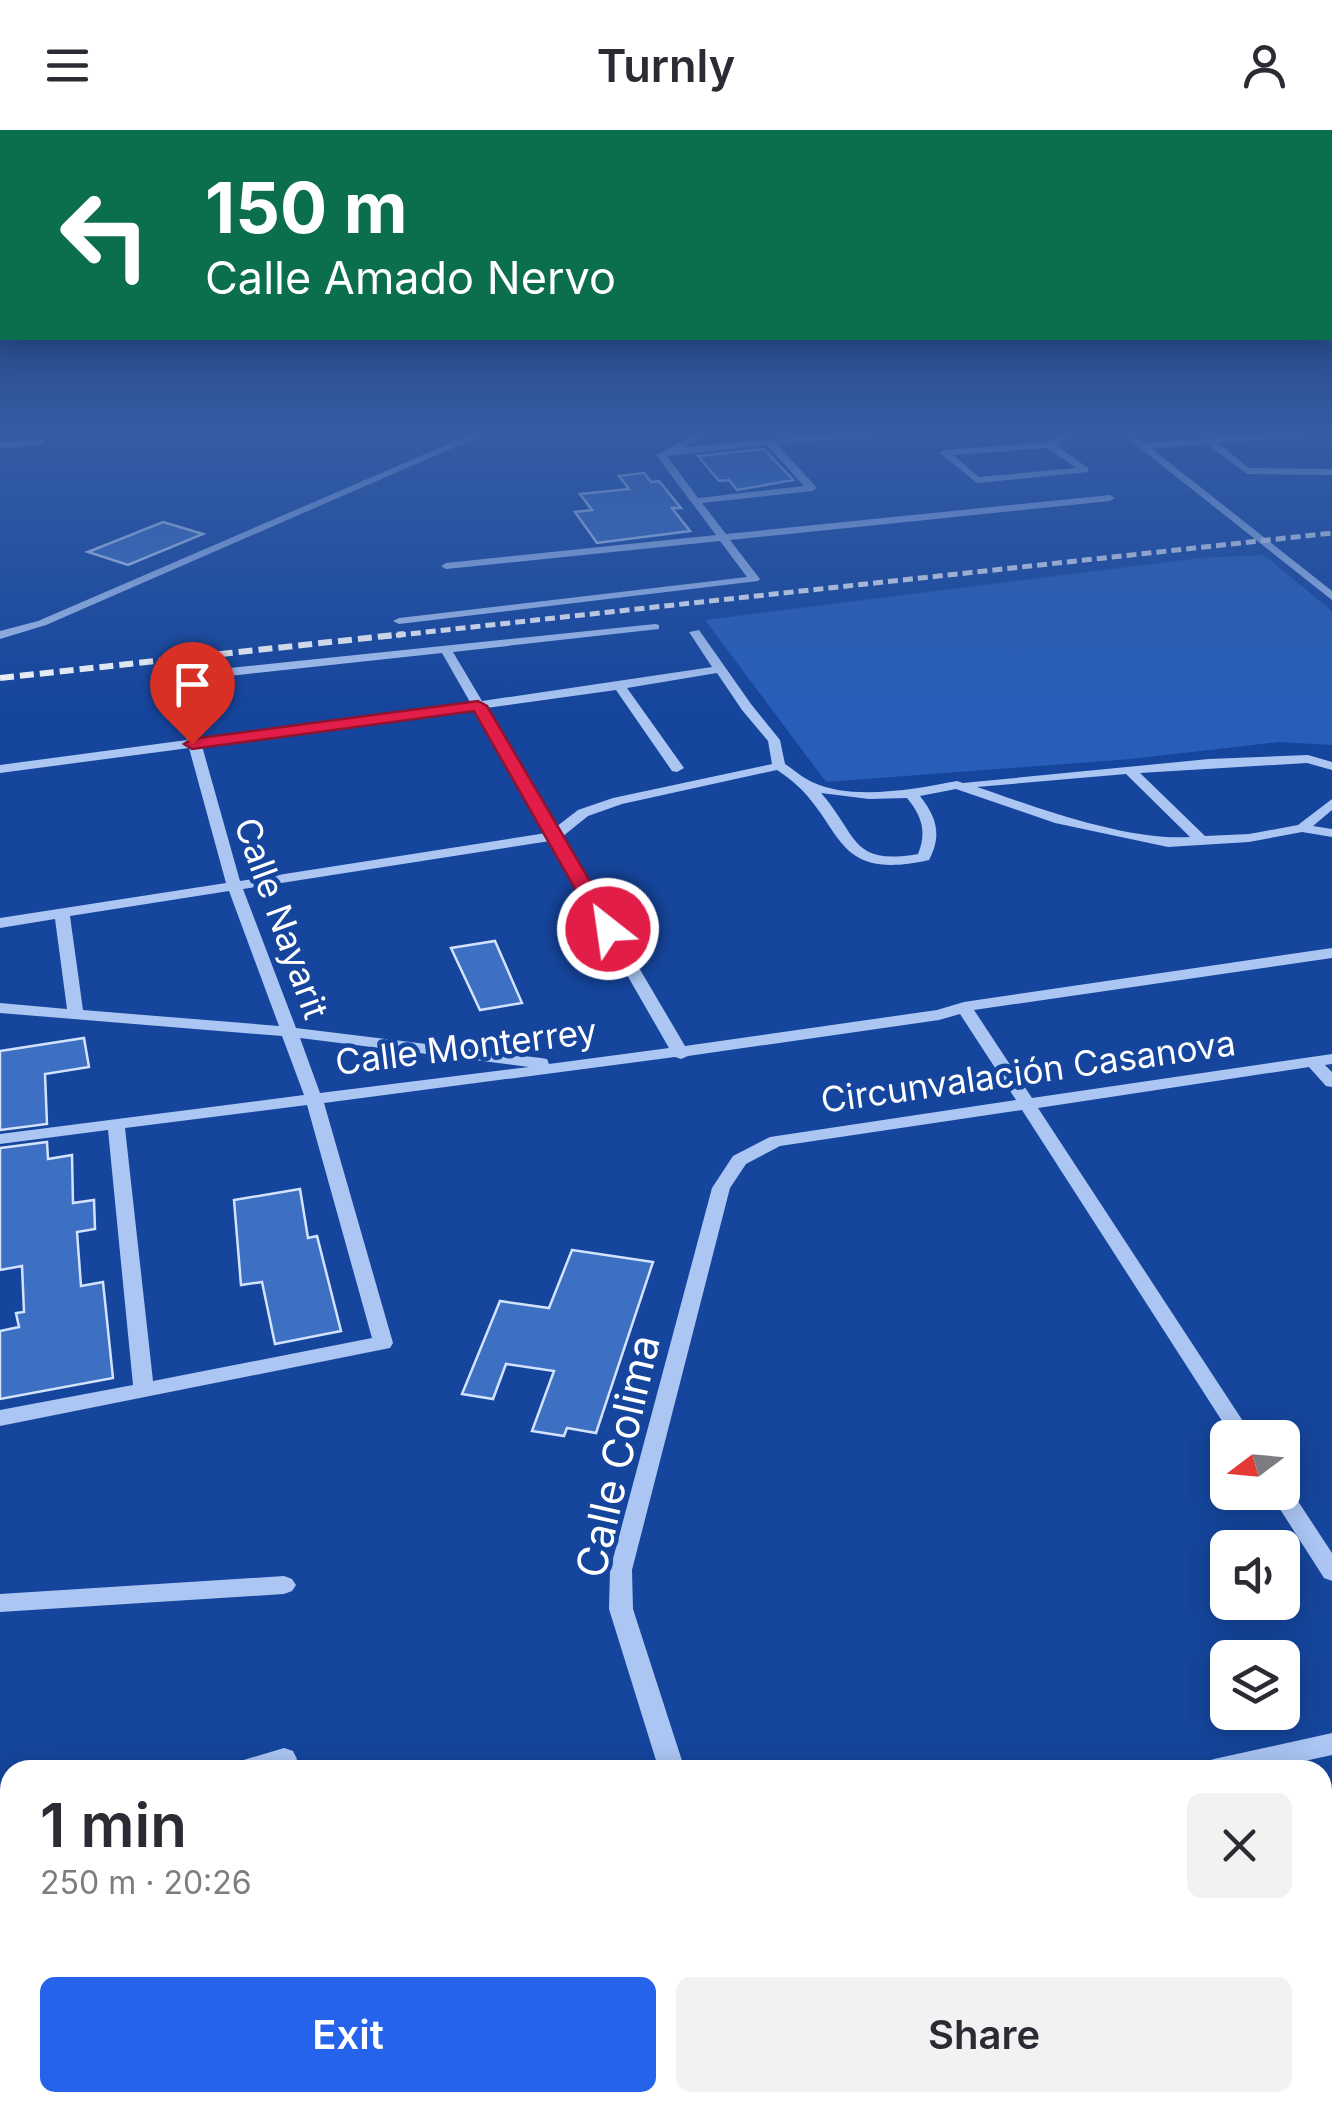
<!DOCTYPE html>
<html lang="en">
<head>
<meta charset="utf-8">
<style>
  body { margin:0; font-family:Inter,sans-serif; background:#f2f2f3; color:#2b2b33; height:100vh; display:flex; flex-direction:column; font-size:38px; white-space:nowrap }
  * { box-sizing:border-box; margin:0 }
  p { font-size:32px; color:#7c7c81 }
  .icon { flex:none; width:55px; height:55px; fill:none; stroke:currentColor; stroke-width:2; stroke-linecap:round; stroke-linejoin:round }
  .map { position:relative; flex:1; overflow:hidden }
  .drawer { position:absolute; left:0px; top:1630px; width:1332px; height:352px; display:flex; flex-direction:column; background:#fff; border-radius:30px 30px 0 0; box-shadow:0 5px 25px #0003 }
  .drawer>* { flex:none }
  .banner { position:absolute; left:0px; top:0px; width:1332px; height:210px; box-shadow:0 5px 25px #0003; background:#0b6e4f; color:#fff; overflow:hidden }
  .needle { width:65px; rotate:254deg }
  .fabs { position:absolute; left:1210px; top:1290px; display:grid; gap:20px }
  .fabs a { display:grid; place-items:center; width:90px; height:90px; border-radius:15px; background:#fff; box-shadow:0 5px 25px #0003; font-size:50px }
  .pin { position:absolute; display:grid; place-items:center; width:85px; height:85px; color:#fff; margin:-102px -42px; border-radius:50% 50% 50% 0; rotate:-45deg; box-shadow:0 0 10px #0007 }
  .pin .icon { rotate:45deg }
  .me { position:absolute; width:110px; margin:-55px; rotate:330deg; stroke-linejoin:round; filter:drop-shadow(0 0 8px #0008) }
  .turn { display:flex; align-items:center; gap:35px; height:210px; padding:0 40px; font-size:45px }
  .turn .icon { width:130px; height:130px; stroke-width:2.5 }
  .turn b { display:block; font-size:70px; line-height:85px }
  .round { display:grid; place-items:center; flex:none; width:105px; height:105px; border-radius:15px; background:#f2f2f3 }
  .summary { display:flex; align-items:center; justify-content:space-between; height:170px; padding:0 40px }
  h1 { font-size:60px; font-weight:600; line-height:75px }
  .action { display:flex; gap:20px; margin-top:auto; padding:20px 40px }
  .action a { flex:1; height:115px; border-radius:15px; background:#2563eb; color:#fff; font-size:40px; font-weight:600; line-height:115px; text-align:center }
  .action a+a { background:#f2f2f3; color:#2b2b33 }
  header { display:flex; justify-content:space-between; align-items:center; height:130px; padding:0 40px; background:#fff; font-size:45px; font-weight:600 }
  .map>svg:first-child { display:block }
  .green { fill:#285eba }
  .building { fill:#3d6fc3; stroke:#d3e3fd; stroke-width:2.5 }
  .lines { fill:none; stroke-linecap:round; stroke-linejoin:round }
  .minor { fill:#abc6f3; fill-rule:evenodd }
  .rail-far1 { stroke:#fff; stroke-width:5; stroke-dasharray:10 5; stroke-linecap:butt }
  .rail { stroke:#fff; stroke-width:6; stroke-dasharray:14 6; stroke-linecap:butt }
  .route { fill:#e11d48; stroke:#92132f; stroke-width:2.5 }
  .labels { text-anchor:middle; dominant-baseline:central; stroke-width:9; stroke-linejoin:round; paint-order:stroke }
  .street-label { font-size:35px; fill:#fff; stroke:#15459c }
  .near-street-label { font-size:42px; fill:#fff; stroke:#15459c }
</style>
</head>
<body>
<header><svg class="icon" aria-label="menu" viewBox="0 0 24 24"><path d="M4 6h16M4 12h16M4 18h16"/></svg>Turnly<svg class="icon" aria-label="person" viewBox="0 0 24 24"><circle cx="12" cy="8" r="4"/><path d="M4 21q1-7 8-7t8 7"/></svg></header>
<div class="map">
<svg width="1332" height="1981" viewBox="0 0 1332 1981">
  <rect width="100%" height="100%" fill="#15459c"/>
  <!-- green -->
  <path class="green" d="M1264,425L1332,481V615L1279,612L1131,629L826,652L705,490L1200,428Z"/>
  <!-- building -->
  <path class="building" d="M764,319L793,350L737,360L729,350L719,351L698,326Z
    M644,343L651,352L659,351L681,378H672L690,401L597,413L575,382L592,380L580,364L629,359L619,346Z
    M163,392L203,404L128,435L88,422Z
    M495,811L522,873L480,880L451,818Z
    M84,908L89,937L45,944L47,994L0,1000V921Z
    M47,1012L48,1029L72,1025L73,1073L94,1070L95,1099L77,1102L81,1156L103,1152L113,1248L0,1269V1201L19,1197L16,1183L24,1182L22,1136L0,1140V1018Z
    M300,1059L308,1108L317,1106L341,1201L275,1214L262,1152L241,1155L234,1070Z
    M572,1120L653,1132L596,1303L567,1298L564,1306L532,1301L554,1241L506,1234L493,1269L462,1264L500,1171L549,1178Z"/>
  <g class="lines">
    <!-- minor -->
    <path class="minor" d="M474,303H487L46,495L0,509V501L38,491Z
      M698,303H710L685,317L843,303H881L876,306L777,314L817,358L812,361L702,373L726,404L1110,365L1115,368L1110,371L730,410L760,449L758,451L399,494L393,491L399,488L747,447L720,411L446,439L441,436L446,433L716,405L656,325ZM767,315L804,356L698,368L667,326Z
      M1065,303H1077L1056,315L1088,338V342L977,353L940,323L945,320L1047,312ZM1047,318L1076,338L979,347L953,325Z
      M1121,303H1132L1145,313L1274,303H1317L1312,306L1218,313L1249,338L1332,339V345L1247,344L1207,314L1151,318L1332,461V470Z
      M44,310V314L41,315L0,318V312Z
      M655,494L659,495V499L453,522L482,571L712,537L689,502L699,500L751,574L780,610L785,634C794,640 803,648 812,652C852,671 916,659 957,651L963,653L1209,629L1308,625L1332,632V640L1307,633L1140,643L1205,706L1249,704L1298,695L1332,669V680L1313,696L1332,699V707L1302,702L1249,712L1168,717L1055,693L956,659L920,666C937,688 942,705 929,730C823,754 848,685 777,640L622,674L588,686L562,707L685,916L937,880L964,872L1332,818V828L974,880L1032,968L1332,924V934L1325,935L1332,942V957L1326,956L1309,937L1038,978L1254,1308H1233L1022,980L780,1016L746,1034L730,1058L632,1440L633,1479L685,1640H659L609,1479L610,1440L712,1058L733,1026L770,1007L1016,970L960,884L939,890L688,926L681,929L675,927L324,973L393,1213L390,1218L0,1296V1280L133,1255L108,1000L0,1014V1004L304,965L282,906L0,883V873L67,879L55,789L0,798V788L226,753L189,618L0,643V635L187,610L172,554L220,539ZM442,523L470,572L200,608L185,556L220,547ZM717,543L742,580L768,611L772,634L613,668L578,680L556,697L486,578L616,560L672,641L677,642L684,638L627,558ZM474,579L546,703L240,751L202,616ZM1126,644L1190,707C1127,711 1038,678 977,657ZM821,663L869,669L907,668C922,686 927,702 918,724C850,736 858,705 821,663ZM550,711L669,918L549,934L547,929L541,928L296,898L243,759ZM229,761L279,896L83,880L70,786ZM300,908L529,937L320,963ZM307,975L372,1208L153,1251L125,998Z
      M1282,1355L1288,1356L1332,1423V1451L1324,1448L1269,1362H1282Z
      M284,1446L292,1449L296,1455L292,1461L284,1464L0,1482V1464Z
      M1332,1603V1625L1263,1640H1201L1205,1632L1214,1629Z
      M284,1618L293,1621L297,1629L293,1637L283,1640H233L237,1632Z
      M10,1696V1720L0,1723V1699Z
      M10,1956V1972H24L20,1981H0V1959Z"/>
    <!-- rail-far1 -->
    <path class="rail-far1" d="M381,507L1332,403"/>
    <!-- rail -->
    <path class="rail" d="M0,548L404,504"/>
  </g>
  <!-- sky -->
  <linearGradient id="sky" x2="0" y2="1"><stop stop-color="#0c2656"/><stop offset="0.52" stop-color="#355ca4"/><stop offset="1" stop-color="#355ca4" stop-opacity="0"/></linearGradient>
  <rect width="1332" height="580" fill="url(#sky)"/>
  <!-- route -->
  <path class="route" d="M478,571L487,576L618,799L615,803H601L598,799L474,581L192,619L184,614L192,609Z"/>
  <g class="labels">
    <!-- street labels -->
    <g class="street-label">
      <text transform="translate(282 788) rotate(70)">Calle Nayarit</text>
      <text transform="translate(466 916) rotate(-7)">Calle Monterrey</text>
      <text transform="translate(1028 941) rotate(-8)">Circunvalación Casanova</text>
    </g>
    <!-- near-street labels -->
    <g class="near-street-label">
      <text transform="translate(617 1326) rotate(-77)">Calle Colima</text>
    </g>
  </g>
</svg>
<div class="fabs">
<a><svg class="needle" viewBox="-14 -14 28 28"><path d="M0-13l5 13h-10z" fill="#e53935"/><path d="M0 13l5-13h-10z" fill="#7c7c81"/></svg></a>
<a><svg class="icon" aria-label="sound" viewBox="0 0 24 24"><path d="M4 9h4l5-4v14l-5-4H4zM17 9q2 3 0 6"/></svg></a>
<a><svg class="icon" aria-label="layers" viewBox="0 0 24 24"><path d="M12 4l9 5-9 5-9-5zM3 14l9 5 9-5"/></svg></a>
</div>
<div class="pin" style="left:192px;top:614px;background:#d93025"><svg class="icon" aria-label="arrive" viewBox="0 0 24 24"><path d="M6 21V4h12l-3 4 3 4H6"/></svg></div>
<svg class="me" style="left:608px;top:799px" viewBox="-20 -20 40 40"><circle r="17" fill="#e11d48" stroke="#fff" stroke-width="3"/><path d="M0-11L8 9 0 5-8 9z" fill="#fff"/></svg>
<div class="banner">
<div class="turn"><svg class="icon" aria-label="left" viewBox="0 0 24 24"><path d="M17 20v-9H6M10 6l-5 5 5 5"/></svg><div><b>150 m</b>Calle Amado Nervo</div></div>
</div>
<section class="drawer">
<div class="summary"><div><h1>1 min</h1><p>250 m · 20:26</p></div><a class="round"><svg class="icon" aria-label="close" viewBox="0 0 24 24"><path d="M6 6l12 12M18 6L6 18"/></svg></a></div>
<div class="action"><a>Exit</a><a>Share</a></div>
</section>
</div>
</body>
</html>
